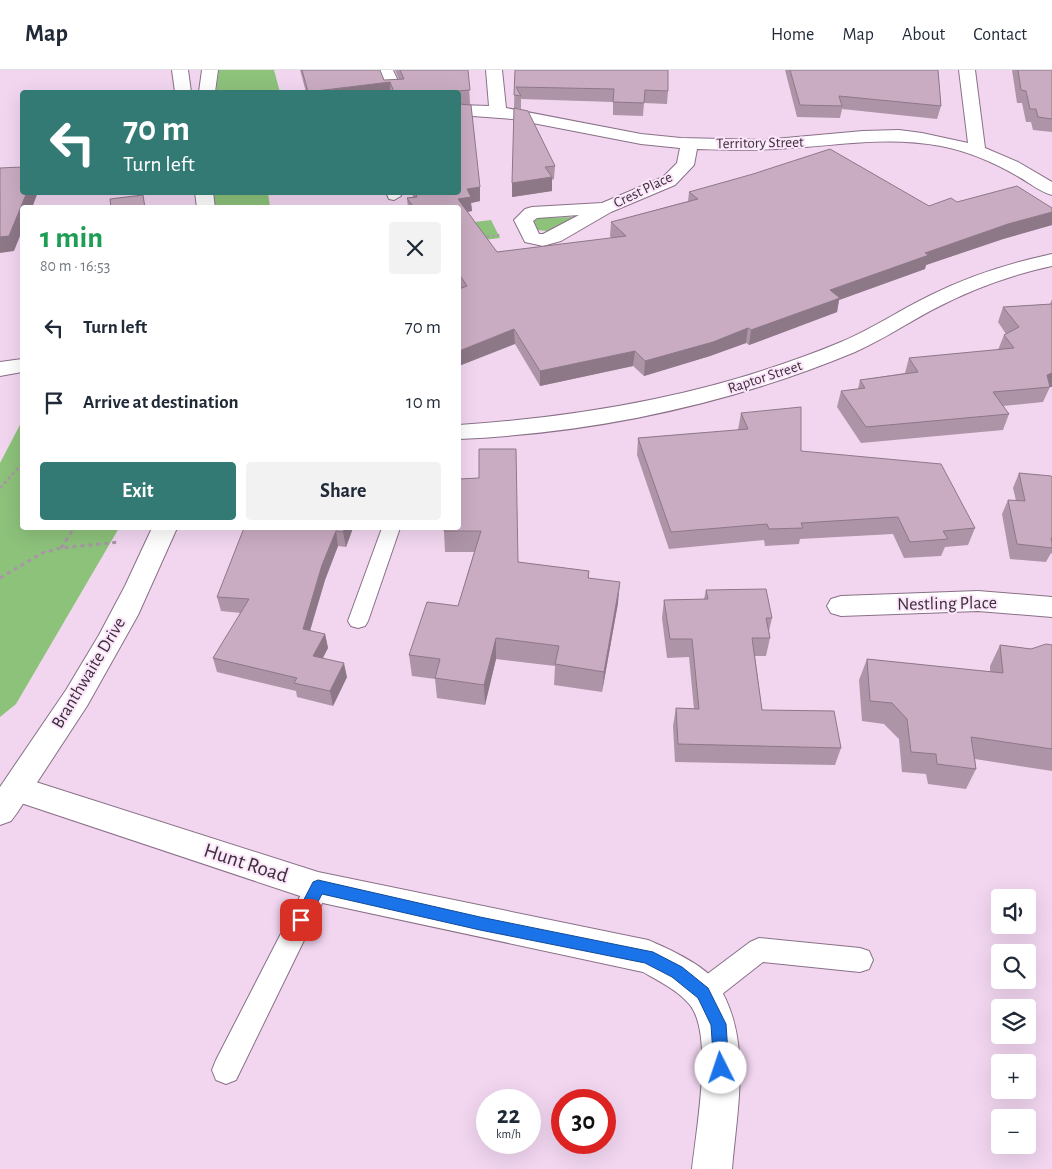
<!DOCTYPE html>
<html lang="en">
<head>
<meta charset="utf-8">
<style>
  body { margin:0; font-family:"Alegreya Sans",sans-serif; background:#f2f2f3; color:#1f2937; height:100vh; display:flex; flex-direction:column; font-size:19px; white-space:nowrap }
  * { box-sizing:border-box; margin:0 }
  p { font-size:16px; color:#747a83 }
  .icon { flex:none; width:28px; height:28px; fill:none; stroke:currentColor; stroke-width:2; stroke-linecap:round; stroke-linejoin:round }
  .map { position:relative; flex:1; overflow:hidden }
  .sheet { position:absolute; left:20px; top:135px; width:441px; height:325px; display:flex; flex-direction:column; background:#fff; border-radius:5px; box-shadow:0 5px 20px #0002 }
  .sheet>* { flex:none }
  .banner { position:absolute; left:20px; top:20px; width:441px; height:105px; border-radius:5px; box-shadow:0 5px 20px #0002; background:#337a74; color:#fff; overflow:hidden }
  .buttons { position:absolute; left:991px; top:819px; display:grid; gap:10px }
  .buttons a { display:grid; place-items:center; width:45px; height:45px; border-radius:5px; background:#fff; box-shadow:0 5px 20px #0002; font-size:25px }
  .speed { position:absolute; left:476px; top:1019px; display:flex; gap:10px; font-size:25px; font-weight:700; text-align:center }
  .speed>* { display:grid; place-content:center; width:65px; height:65px; border-radius:50%; background:#fff; box-shadow:0 5px 20px #0002; line-height:1 }
  .speed small { font-size:12px; font-weight:400 }
  .speed .limit { border:8px solid #d22; background:#fff; color:#111 }
  .pin { position:absolute; display:grid; place-items:center; width:42px; height:42px; color:#fff; margin:-21px; border-radius:10px; box-shadow:0 2px 8px #0006 }
  .me { position:absolute; width:55px; margin:-28px; rotate:356deg; stroke-linejoin:round; filter:drop-shadow(0 0 4px #0008) }
  .turn { display:flex; align-items:center; gap:18px; height:105px; padding:0 20px; font-size:22px }
  .turn .icon { width:65px; height:65px; stroke-width:2.5 }
  .turn b { display:block; font-size:35px; line-height:42px }
  .round { display:grid; place-items:center; flex:none; width:52px; height:52px; border-radius:5px; background:#f2f2f3 }
  .summary { display:flex; align-items:center; justify-content:space-between; height:85px; padding:0 20px }
  h1 { font-size:30px; font-weight:600; line-height:38px; color:#1e9e55 }
  .button { display:flex; gap:10px; margin-top:auto; padding:10px 20px }
  .button a { flex:1; height:58px; border-radius:5px; background:#337a74; color:#fff; font-size:20px; font-weight:600; line-height:58px; text-align:center }
  .button a+a { background:#f2f2f3; color:#1f2937 }
  ul { padding:0; list-style:none }
  li { display:flex; align-items:center; gap:15px; height:75px; padding:0 20px }
  li div { flex:1 }
  li b { display:block; font-size:19px }
  li em { font-style:normal }
  header { display:flex; align-items:center; gap:30px; box-sizing:border-box; height:70px; padding:0 25px; background:#fff; border-bottom:1px solid #e0e1e3 }
  header strong { font-size:24px }
  nav { display:flex; gap:28px; margin-inline-start:auto; font-size:18px }
  .map>svg:first-child { display:block }
  .green { fill:#8dc27b }
  .lines { fill:none; stroke-linecap:round; stroke-linejoin:round }
  .service-casing { stroke:#897087; stroke-width:2 }
  .minor-casing { stroke:#897087; stroke-width:2 }
  .tertiary-casing { stroke:#897087; stroke-width:2 }
  .path-far2 { stroke:#aa95a8; stroke-width:2; stroke-dasharray:2.5 2.5; stroke-linecap:butt }
  .path-far1 { stroke:#aa95a8; stroke-width:2.5; stroke-dasharray:3 3; stroke-linecap:butt }
  .path { stroke:#aa95a8; stroke-width:3; stroke-dasharray:4 4; stroke-linecap:butt }
  .service { fill:#fff; fill-rule:evenodd }
  .minor { fill:#fff; fill-rule:evenodd }
  .tertiary { fill:#fff; fill-rule:evenodd }
  .wall { fill:#ae94a7 }
  .shaded-wall { fill:#8d7888 }
  .building { fill:#caacc2; stroke:#8d7888 }
  .route { fill:#1a73e8; stroke:#114b97 }
  .labels { text-anchor:middle; dominant-baseline:central; stroke-width:4; stroke-linejoin:round; paint-order:stroke }
  .far-street-label { font-size:15px; fill:#3b303a; stroke:#fce5fa }
  .street-label { font-size:18px; fill:#3b303a; stroke:#fce5fa }
  .near-street-label { font-size:21px; fill:#3b303a; stroke:#fce5fa }
</style>
</head>
<body>
<header>
<strong>Map</strong>
<nav><a>Home</a><a>Map</a><a>About</a><a>Contact</a></nav>
</header>
<div class="map">
<svg width="1052" height="1099" viewBox="0 0 1052 1099">
  <rect width="100%" height="100%" fill="#f2d6f0"/>
  <!-- green -->
  <path class="green" d="M219,0H274L280,22H216Z
    M212,123H268L270,137H216Z
    M574,147L547,161L538,160L534,151L538,148Z
    M491,150L500,168L459,173V154Z
    M22,351V458H119L16,634L0,647V393Z"/>
  <g class="lines">
    <!-- service casing -->
    <g class="service-casing">
      <path id="service" d="M386,122H399L401,126L394,130L389,129Z
        M382,458H400L368,551L365,556L358,558L351,556L348,551Z
        M318,806L327,809L330,817L236,1010L226,1014L216,1010L212,1000L216,990L309,809Z
        M759,868L860,878L869,881L873,890L869,899L860,902L763,892L712,932L703,936L694,932L690,923L694,914L750,872Z"/>
    </g>
    <!-- minor casing -->
    <g class="minor-casing">
      <path id="minor" d="M377,0H393L403,22H387Z
        M486,0H502L506,38L641,64L681,68L763,70L863,61L899,60L922,63L968,73L959,0H975L985,78L1018,92L1052,112V125C1040,122 1030,113 1019,107C995,93 968,81 941,76C888,66 842,75 789,78C758,81 728,80 697,79L694,95L675,115L611,142L561,171L543,176L525,172L514,150L525,139L532,137L602,133L663,107L677,93L680,78L641,74L512,49L459,45V35L489,36ZM579,145L543,164H539L533,151L537,148Z
        M1052,184V196C1010,205 970,220 932,240C906,254 882,270 855,282C730,334 595,363 459,369V355C591,346 718,323 841,272C872,259 900,240 931,225C969,206 1010,193 1052,184Z
        M22,289V302L0,306V292Z
        M978,521L1052,527V547L978,541L841,546L831,543L827,536L831,529L841,526Z
        M17,706L318,802L648,870C667,878 704,895 716,912C753,966 737,1038 732,1099H692C696,1061 714,965 690,935C679,921 659,911 643,902L318,832L6,728L1,719L6,710Z"/>
    </g>
    <!-- tertiary casing -->
    <g class="tertiary-casing">
      <path id="tertiary" d="M172,0H188L191,22H175Z
        M202,0H218L215,22H199Z
        M195,122H213L215,138H197Z
        M152,458H177L138,545L87,636L17,743L11,751L0,755V717L66,620L99,565L125,516Z"/>
    </g>
    <!-- path-far2 -->
    <path class="path-far2" d="M482,167L500,165"/>
    <!-- path-far1 -->
    <path class="path-far1" d="M0,418L22,394"/>
    <!-- path -->
    <path class="path" d="M61,478L74,458
      M0,508L42,483L61,478L119,472"/>
    <!-- service -->
    <use href="#service" class="service"/>
    <!-- minor -->
    <use href="#minor" class="minor"/>
    <!-- tertiary -->
    <use href="#tertiary" class="tertiary"/>
  </g>
  <!-- wall -->
  <path class="wall" d="M300,0H380L384,10H399L395,0H468L470,34H459V22H306Z
    M515,0L668,21L667,34L644,33L643,46L613,45V32L521,29V39L514,38Z
    M785,0H938L941,36L937,49L842,39L840,48L797,47Z
    M1012,0H1052V62L1033,60L1031,52H1026L1022,33H1017Z
    M514,38L555,96L554,109L552,110V121L512,127Z
    M480,117V131L471,133L472,141L467,142L497,182L611,168L610,166L611,152L688,131L689,122L929,136L957,132L1052,155L1003,169L926,195L925,199L839,230L837,242L749,275L746,273L710,286L644,306L633,296L540,316L515,274L459,218V138H408L407,128L413,127L412,122H459Z
    M1052,229V317H1050L1043,332L1003,336L1009,344L1003,360L861,373L837,337L841,321L858,319L860,310L905,303L909,288L998,280L1004,265L1006,264L998,252L1003,237L1050,234Z
    M741,343L801,381L975,458L968,475L945,477L941,486L904,488L893,464L800,469L799,474L765,476L764,470L669,479L637,385L638,368L738,360Z
    M1019,403L1052,407V484L1051,483L1046,492L1010,489L1002,444L1008,430L1016,431L1013,418Z
    M459,409L518,492L589,501V508L618,533L602,622L554,615L555,596L496,589L485,635L437,628L435,609L412,606L409,585L458,536L474,482H445L444,461Z
    M244,458H353L346,477L338,476L325,510L310,561L325,564L328,578L323,588L347,607L333,636L297,627L296,621L217,602L213,588L241,543L221,541L217,527Z
    M706,520L772,548L769,561L770,568L766,586H755L762,640L841,678L835,695L675,692L673,656L676,638L694,639L689,587L667,588L662,548L664,530L704,529Z
    M1000,575L1031,579L1052,575V701L975,689L976,699L966,719L928,714L926,704L902,702L899,669L884,654L862,651L859,610L867,589L990,602V596Z"/>
  <!-- shaded-wall -->
  <path class="shaded-wall" d="M390,12V22H313Z
    M552,107V121L512,127V113Z
    M480,117V131L471,133L472,141L459,143L458,129L467,119Z
    M27,122H38L32,138H22V161L14,181L0,183V167Z
    M1052,142V155L1003,169L926,195L925,199L839,230L837,242L749,275L751,260L830,220L925,183L1008,154Z
    M748,258L746,273L710,286L644,306L645,291Z
    M514,259L515,274L459,296V281Z
    M635,281L633,296L540,316V301Z
    M1052,303V317H1050L1047,305Z
    M345,458H353L346,477L343,462Z
    M336,461L338,476L325,510L306,574L303,559L322,495Z
    M620,512L618,533L602,622L604,602Z
    M325,564L328,578L316,600L313,586Z
    M496,568V589L485,635L484,615Z
    M344,593L347,607L333,636L330,621Z"/>
  <!-- building -->
  <path class="building" d="M302,0H380L384,10L404,9L400,0H468L470,20L457,21V22H394L390,12L308,22Z
    M515,0H668V21L645,20L644,33L613,32L614,19L516,17L521,26L514,25Z
    M790,0H938L941,36L839,26L842,36L800,35Z
    M1018,0H1052V49L1038,47L1036,39H1030L1026,21L1021,20Z
    M459,34L471,35L480,117L467,119L471,127L458,129L497,182L626,166L611,152L698,129L689,122L753,104L830,79L929,136L951,128L957,132L1017,116L1052,138V142L1008,154L925,183L929,185L830,220L840,228L751,260L748,258L713,272L645,291L635,281L540,301L514,259L459,281V219L467,216L459,204V138H414L407,128L417,127L415,122H459Z
    M514,38L528,41L555,96L545,97L552,107L512,113Z
    M22,97V122H27L9,166L0,167V98Z
    M143,125L145,138H111L110,129Z
    M1052,234V303L1047,305L1050,317L993,322L1009,344L866,357L841,321L865,318L860,310L918,302L909,288L1014,278L1004,265L1019,257L1003,237Z
    M801,337V381L941,394L975,458L943,461L948,469L910,472L898,447L801,453L803,458L769,459L767,454L671,462L638,368L748,359L741,343Z
    M479,379H516L518,492L589,501L588,508L620,512L604,602L555,594L559,576L496,568L484,615L435,608L440,589L409,585L427,532L458,536L481,461H444V458H459V409L479,408Z
    M1019,403L1051,406L1052,407V468H1051L1052,473V478L1017,474L1008,430L1025,431Z
    M244,458H345L343,462L336,461L322,495L303,559L325,564L313,586L344,593L330,621L294,613L297,608L213,588L249,529L217,527Z
    M766,519L772,548H766L770,568H752L762,640L834,641L841,678L678,674L676,638L699,639L692,569H670L664,530L708,529L706,520Z
    M1046,574L1052,575V679L971,667L976,699L937,694L936,684L911,682L907,649L892,633L870,631L867,589L1003,603L1000,575L1031,579Z"/>
  <!-- route -->
  <path class="route" d="M318,810L480,847L653,882L682,897L708,918L726,954L729,998L727,1004L721,1006L716,1004L714,998L711,955L698,928L672,907L645,893L480,860L322,824L306,855L301,857L296,855L294,850L296,845L313,812Z"/>
  <g class="labels">
    <!-- far-street labels -->
    <g class="far-street-label">
      <text transform="translate(760 73) rotate(-1)">Territory Street</text>
      <text transform="translate(643 120) rotate(-26)">Crest Place</text>
      <text transform="translate(765 307) rotate(-18)">Raptor Street</text>
    </g>
    <!-- street labels -->
    <g class="street-label">
      <text transform="translate(947 534) rotate(-1)">Nestling Place</text>
      <text transform="translate(89 603) rotate(-59)">Branthwaite Drive</text>
    </g>
    <!-- near-street labels -->
    <g class="near-street-label">
      <text transform="translate(246 793) rotate(18)">Hunt Road</text>
    </g>
  </g>
</svg>
<div class="buttons">
<a><svg class="icon" aria-label="sound" viewBox="0 0 24 24"><path d="M4 9h4l5-4v14l-5-4H4zM17 9q2 3 0 6"/></svg></a>
<a><svg class="icon" aria-label="search" viewBox="0 0 24 24"><circle cx="10" cy="10" r="6"/><path d="M15 15l6 6"/></svg></a>
<a><svg class="icon" aria-label="layers" viewBox="0 0 24 24"><path d="M12 4l9 5-9 5-9-5zM3 14l9 5 9-5"/></svg></a>
<a>+</a>
<a>−</a>
</div>
<div class="speed"><div>22<small>km/h</small></div><div class="limit">30</div></div>
<div class="pin" style="left:301px;top:850px;background:#d93025"><svg class="icon" aria-label="arrive" viewBox="0 0 24 24"><path d="M6 21V4h12l-3 4 3 4H6"/></svg></div>
<svg class="me" style="left:721px;top:998px" viewBox="-20 -20 40 40"><circle r="19" fill="#fff"/><path d="M0-13L10 11 0 6-10 11z" fill="#1a73e8"/></svg>
<div class="banner">
<div class="turn"><svg class="icon" aria-label="left" viewBox="0 0 24 24"><path d="M17 20v-9H6M10 6l-5 5 5 5"/></svg><div><b>70 m</b>Turn left</div></div>
</div>
<section class="sheet">
<div class="summary"><div><h1>1 min</h1><p>80 m · 16:53</p></div><a class="round"><svg class="icon" aria-label="close" viewBox="0 0 24 24"><path d="M6 6l12 12M18 6L6 18"/></svg></a></div>
<ul>
<li><svg class="icon" aria-label="left" viewBox="0 0 24 24"><path d="M17 20v-9H6M10 6l-5 5 5 5"/></svg><div><b>Turn left</b></div><em>70 m</em></li>
<li><svg class="icon" aria-label="arrive" viewBox="0 0 24 24"><path d="M6 21V4h12l-3 4 3 4H6"/></svg><div><b>Arrive at destination</b></div><em>10 m</em></li>
</ul>
<div class="button"><a>Exit</a><a>Share</a></div>
</section>
</div>
</body>
</html>
